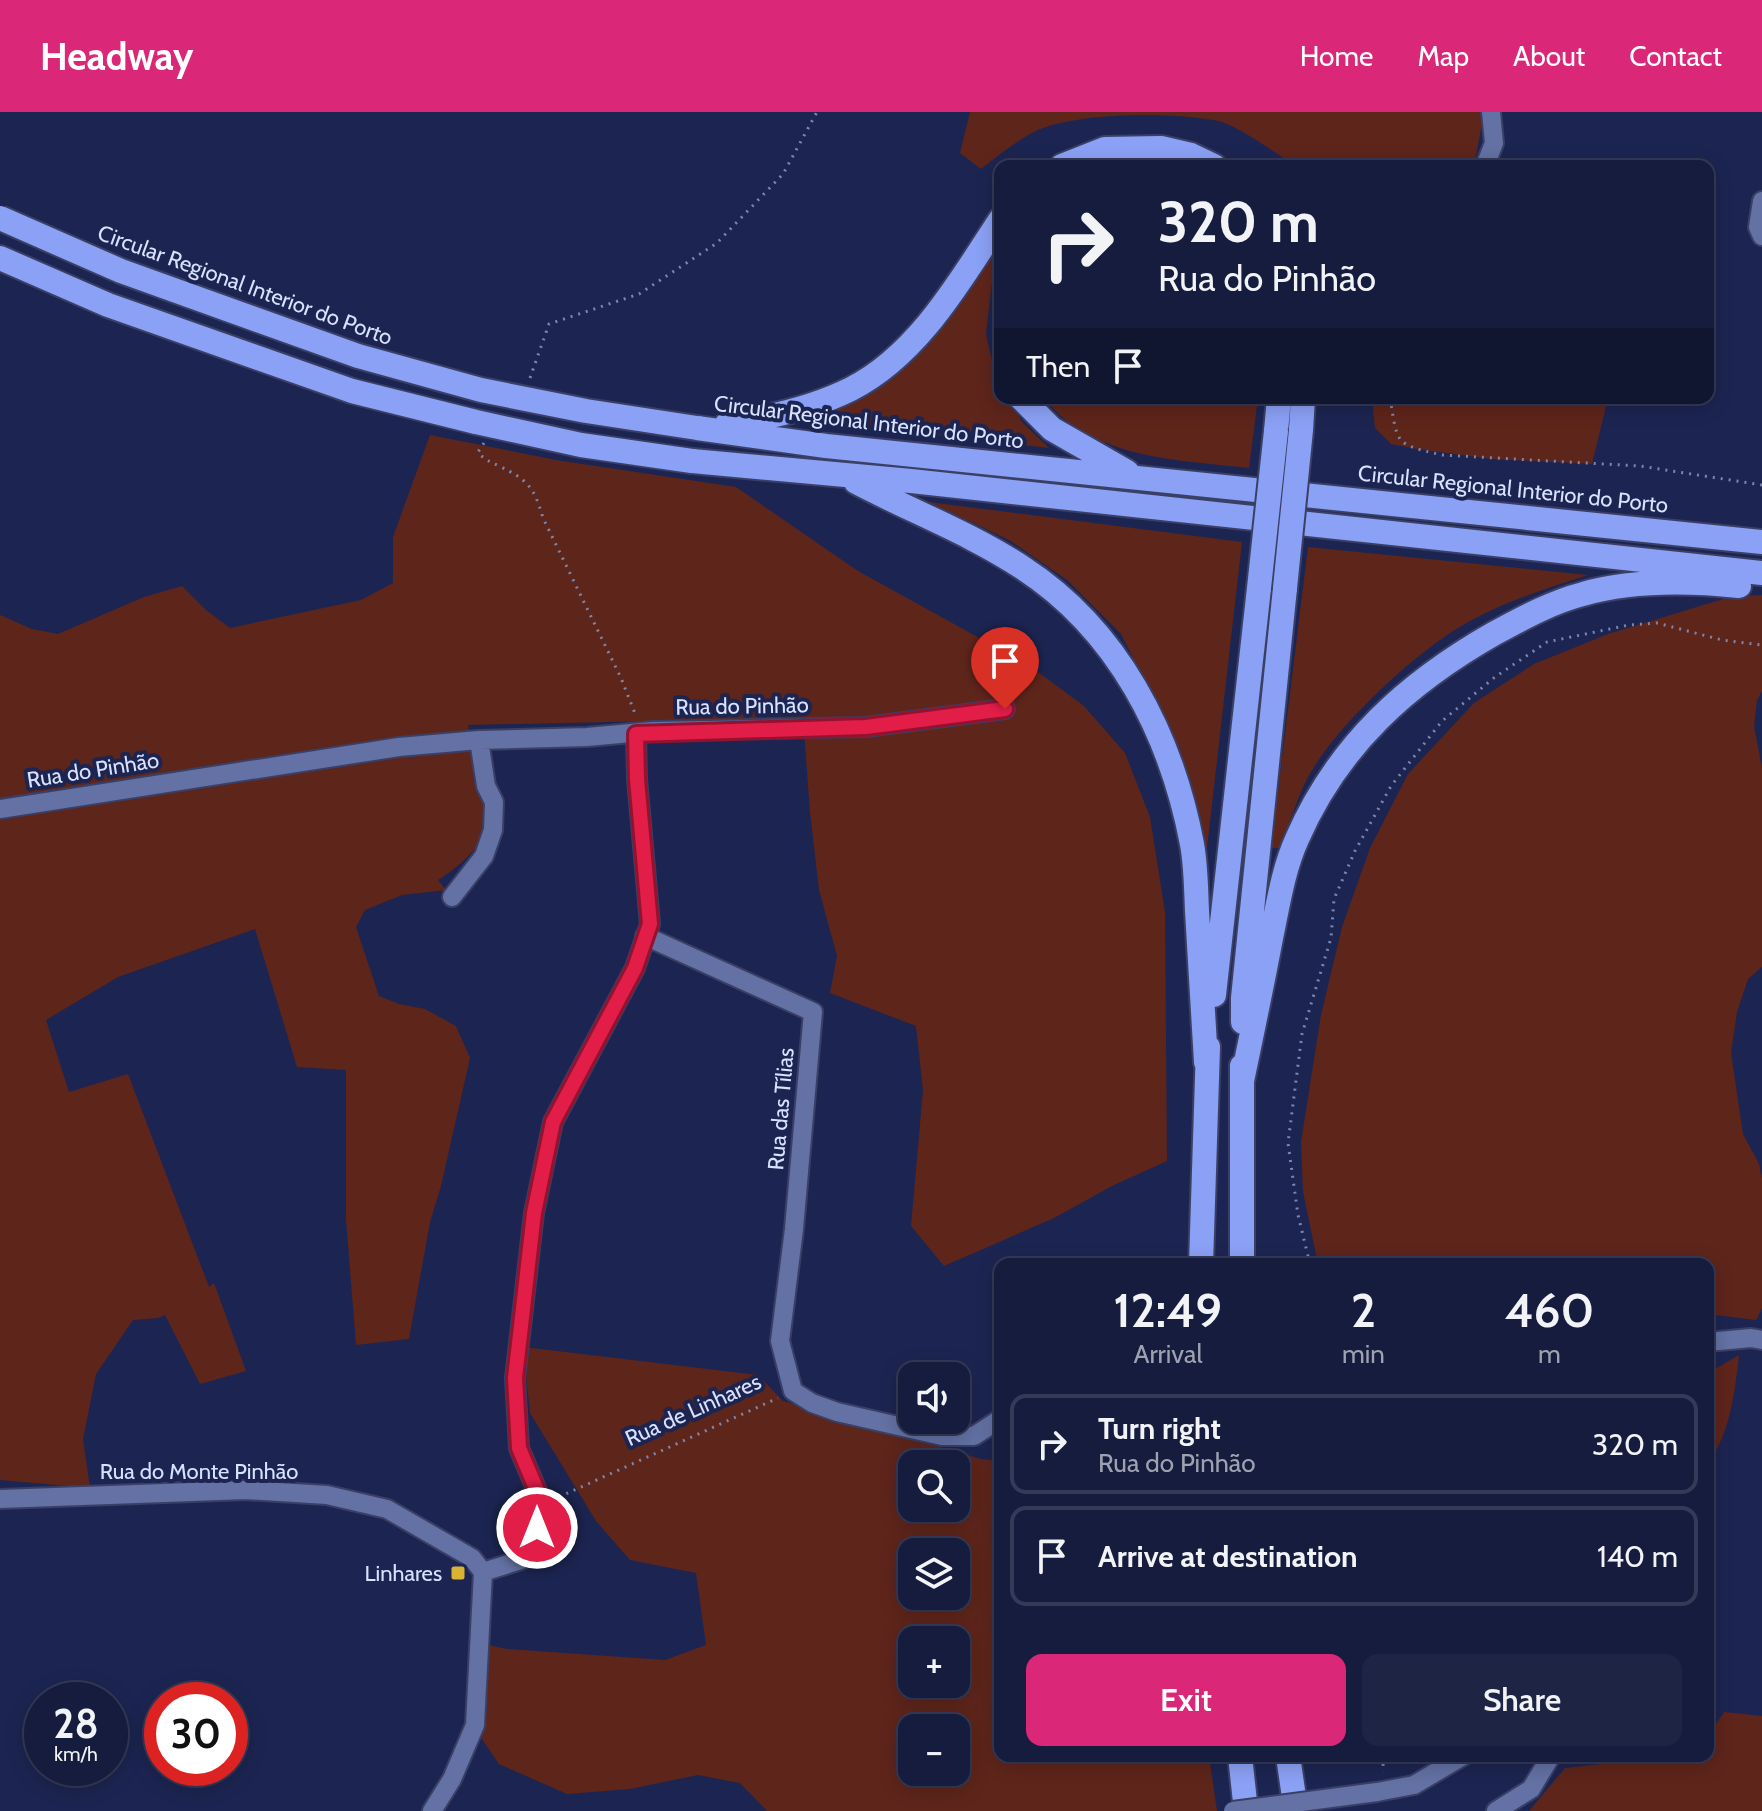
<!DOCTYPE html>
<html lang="en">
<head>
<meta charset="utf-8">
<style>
  body { margin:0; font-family:Cabin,sans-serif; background:#1e2544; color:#f1f3f6; height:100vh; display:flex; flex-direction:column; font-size:30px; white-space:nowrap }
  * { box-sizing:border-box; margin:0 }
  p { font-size:26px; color:#9da1b0 }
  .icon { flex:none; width:44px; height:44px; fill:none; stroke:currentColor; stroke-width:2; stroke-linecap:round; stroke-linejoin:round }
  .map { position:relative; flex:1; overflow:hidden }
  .side { position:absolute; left:994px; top:1146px; width:720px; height:504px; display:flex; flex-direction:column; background:#151c3d; border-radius:16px; box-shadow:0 4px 20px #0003,0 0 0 2px #343a57 }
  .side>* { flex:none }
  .banner { position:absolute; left:994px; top:48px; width:720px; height:244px; border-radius:16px; box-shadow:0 4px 20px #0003,0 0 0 2px #343a57; background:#151c3d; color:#f1f3f6; overflow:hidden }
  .fabs { position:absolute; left:898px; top:1250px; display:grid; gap:16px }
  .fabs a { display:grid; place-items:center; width:72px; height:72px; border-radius:16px; background:#151c3d; box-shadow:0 4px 20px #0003,0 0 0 2px #343a57; font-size:40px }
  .speed { position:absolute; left:24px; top:1570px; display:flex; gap:16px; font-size:40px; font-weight:700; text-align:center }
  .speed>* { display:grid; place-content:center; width:104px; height:104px; border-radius:50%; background:#151c3d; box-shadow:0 4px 20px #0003,0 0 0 2px #343a57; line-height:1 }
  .speed small { font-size:20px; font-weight:400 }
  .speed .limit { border:12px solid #d22; background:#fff; color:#111 }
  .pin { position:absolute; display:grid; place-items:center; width:68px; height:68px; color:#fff; margin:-82px -34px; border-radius:50% 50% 50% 0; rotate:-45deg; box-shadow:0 0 8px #0007 }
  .pin .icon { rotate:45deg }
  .me { position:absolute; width:88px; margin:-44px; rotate:0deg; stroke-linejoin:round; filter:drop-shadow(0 0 6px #0008) }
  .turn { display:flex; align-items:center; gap:28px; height:168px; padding:0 32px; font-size:36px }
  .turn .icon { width:104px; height:104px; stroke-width:2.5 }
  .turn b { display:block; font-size:56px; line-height:68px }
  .then { display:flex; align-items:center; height:76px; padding:0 32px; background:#0003; gap:16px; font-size:30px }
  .eta { display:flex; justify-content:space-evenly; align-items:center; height:136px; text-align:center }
  .eta b { font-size:48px; font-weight:600; line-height:56px }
  .primary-button { display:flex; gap:16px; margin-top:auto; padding:16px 32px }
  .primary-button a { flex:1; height:92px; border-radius:16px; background:#db2777; color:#fff; font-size:32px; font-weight:600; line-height:92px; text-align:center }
  .primary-button a+a { background:#1e2544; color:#f1f3f6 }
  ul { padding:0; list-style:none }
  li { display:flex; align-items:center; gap:24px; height:100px; margin:0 16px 12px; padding:0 16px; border:4px solid #343a57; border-radius:16px }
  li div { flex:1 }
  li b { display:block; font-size:30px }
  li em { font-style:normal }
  header { display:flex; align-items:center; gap:48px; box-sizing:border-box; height:112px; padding:0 40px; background:#db2777; color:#fff }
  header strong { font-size:38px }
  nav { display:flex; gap:44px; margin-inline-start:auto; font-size:28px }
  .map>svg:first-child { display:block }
  .green { fill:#5e251b; fill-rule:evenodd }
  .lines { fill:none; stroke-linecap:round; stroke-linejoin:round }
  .minor-casing { stroke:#3a3f66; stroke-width:22 }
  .highway-casing { stroke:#3a3f66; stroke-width:28 }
  .path { stroke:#7d86ab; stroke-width:3; stroke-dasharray:2 6; stroke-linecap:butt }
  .minor { stroke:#6371a4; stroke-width:18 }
  .highway { stroke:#8ba1f5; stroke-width:24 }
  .minor-bridge-casing { stroke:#3a3f66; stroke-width:22; stroke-linecap:butt }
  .highway-bridge-casing { stroke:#3a3f66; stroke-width:28; stroke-linecap:butt }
  .minor-bridge { stroke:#6371a4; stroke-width:18 }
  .highway-bridge { stroke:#8ba1f5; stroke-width:24 }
  .route-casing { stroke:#92132f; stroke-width:20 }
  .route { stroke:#e11d48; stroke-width:14 }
  .poi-dot { fill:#d9b334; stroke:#1c2551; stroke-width:3 }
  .labels { text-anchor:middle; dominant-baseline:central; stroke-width:8; stroke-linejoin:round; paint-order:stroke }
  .street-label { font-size:22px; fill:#d8e2ff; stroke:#1c2551 }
  .poi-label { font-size:22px; fill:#d8e2ff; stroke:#1c2551; text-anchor:end }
</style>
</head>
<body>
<header>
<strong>Headway</strong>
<nav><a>Home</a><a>Map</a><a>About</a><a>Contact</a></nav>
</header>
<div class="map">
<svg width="1762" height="1699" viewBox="0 0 1762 1699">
  <rect width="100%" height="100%" fill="#1c2551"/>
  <!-- green -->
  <path class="green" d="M970,0H1483V6L1474,54H1291L1288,49C1266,35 1243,17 1219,9C1172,0 1088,0 1043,16C1024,23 997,44 981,57L960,41Z
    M1000,124V152L992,170L986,222L995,262L1000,270V286H1009L1022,310L1049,336L802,308L854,283Z
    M1044,286H1258L1249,356C1179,348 1091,347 1044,286Z
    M1372,286H1608L1592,352L1492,347L1417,337L1391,332L1375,316Z
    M430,323L556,348L736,375L858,459L1030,554L1084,594L1125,641L1150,705L1165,800L1167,1049L1112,1074L1054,1106L944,1154L911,1114L923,978L916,914L830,881L837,844L819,778L810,700L803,606L468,613C473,645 492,686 485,719C482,736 453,759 438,768L446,778L402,783L365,798L356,815L379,884L399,892L425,897L456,914L470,946L441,1074L430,1110L409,1227L356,1233L346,1107V958L297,955L255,817L118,865L46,908L69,980L128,962L209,1175L214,1171L246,1259L200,1272L165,1203L158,1206L133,1208L96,1262L83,1327L90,1376L0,1368V503L32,517L58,522L144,485L182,474L206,498L230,516L361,488L393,471V425Z
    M929,390L1242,430L1206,745L1192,678L1160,599L1121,522L1067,468L1009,428Z
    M1308,435L1588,463C1545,477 1502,490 1463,513C1413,542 1333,617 1307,667C1296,689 1289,713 1280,736H1271Z
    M1762,483V579L1757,588L1754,614L1762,656V855L1748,867L1737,900L1731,941L1743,1022L1759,1052L1762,1067V1196L1756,1208L1716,1203L1708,1204V1152H1318L1303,1080L1301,1030L1321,903L1342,815L1370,736L1408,662L1474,591L1534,552L1608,522L1733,484Z
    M523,1235L758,1263L783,1289L981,1347L1000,1349V1644H1209L1217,1699H767L740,1671L698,1663L630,1677L567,1682L499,1652L480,1624L478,1531L507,1537L665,1548L706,1533L696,1461L630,1448L596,1409L530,1301ZM912,1352H956V1396H912ZM912,1440H956V1484H912ZM912,1528H956V1572H912ZM912,1616H956V1660H912Z
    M1739,1243C1735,1279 1730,1322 1708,1351V1261Z
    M1724,1600L1762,1604V1699H1529L1565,1656L1646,1647L1645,1644H1687L1691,1649L1695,1644H1708V1624Z"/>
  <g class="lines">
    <!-- minor casing -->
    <g class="minor-casing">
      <path id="minor" d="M1485,54L1494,31L1491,0
        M1762,89L1758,115L1762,124
        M0,697L399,635L479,628L587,625L653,619L866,615L1005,597
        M452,785L484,744L493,718L494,690L486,674L479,628
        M645,824L813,900L794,1117L780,1229L793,1279L812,1291L837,1300L942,1324H974L1000,1307
        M1708,1230L1751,1226L1762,1228
        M0,1387L246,1378L327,1383L387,1397L472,1446L483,1460
        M483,1460L521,1448L537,1416L543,1393L519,1336L515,1266L534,1101L553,1010L635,856L650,812L637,667L636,622
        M1377,1680L1414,1673L1463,1644
        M432,1699L452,1667L475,1613L483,1460
        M1496,1699L1531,1677L1551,1644"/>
    </g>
    <!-- highway casing -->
    <g class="highway-casing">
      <path id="highway" d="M1062,54L1105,37L1161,36L1191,43L1214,54
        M0,146L108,193L352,279L476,310
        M1021,286L1052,317L1127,360
        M727,312C768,306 813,296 851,277C918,243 960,169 1000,108
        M697,316L826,334L1762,430
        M1301,318L1303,286
        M1276,319L1279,286
        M692,349L911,369L1762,461
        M856,370C911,399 970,421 1023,456C1118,518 1171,622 1192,732C1196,754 1196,777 1197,799C1200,849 1203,900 1206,950
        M1214,883L1259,476
        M1243,910V886L1285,476
        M1242,969C1252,921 1262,874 1271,826C1278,793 1283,758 1297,727C1338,633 1407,571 1495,521C1523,506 1552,490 1583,482C1631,468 1690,469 1739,474
        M1201,1152L1208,935
        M1242,1152V954
        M1240,1644L1246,1699
        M1288,1644L1296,1699"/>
    </g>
    <!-- path -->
    <path class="path" d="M530,266L549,212L639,182L717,131L783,62L817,0
      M1390,286C1398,333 1394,332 1442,343L1640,354L1762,373
      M484,331L478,340C484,348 491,350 499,354C528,368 534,375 543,406L621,566L636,604
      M1310,1152L1298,1103L1288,1031L1302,922L1331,826L1334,787L1355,739L1391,674L1442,609L1495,565L1547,530L1629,513L1657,511L1722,528L1762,533
      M559,1385L778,1286
      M1382,1644L1384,1660"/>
    <!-- minor -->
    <use href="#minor" class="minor"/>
    <!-- highway -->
    <use href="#highway" class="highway"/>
    <!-- minor-bridge casing -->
    <g class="minor-bridge-casing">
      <path id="minor-bridge" d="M1233,1699L1377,1680"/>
    </g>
    <!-- highway-bridge casing -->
    <g class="highway-bridge-casing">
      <path id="highway-bridge" d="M0,106L121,159L358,244L481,278L586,299L697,316
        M476,310L581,333L692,349
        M1259,476L1276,319
        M1285,476L1301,318"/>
    </g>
    <!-- minor-bridge -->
    <use href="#minor-bridge" class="minor-bridge"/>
    <!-- highway-bridge -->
    <use href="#highway-bridge" class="highway-bridge"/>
  </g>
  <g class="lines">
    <!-- route casing -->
    <g class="route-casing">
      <path id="route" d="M537,1416L543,1393L519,1336L515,1266L534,1101L553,1010L635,856L650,812L637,667L636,622L866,615L1005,597"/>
    </g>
    <!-- route -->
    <use href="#route" class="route"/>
  </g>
  <!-- markers -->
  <rect class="poi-dot" x="450" y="1453" width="16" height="16" rx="4"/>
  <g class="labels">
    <!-- street labels -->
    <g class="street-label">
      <text transform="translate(245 173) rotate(20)">Circular Regional Interior do Porto</text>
      <text transform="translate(869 310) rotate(7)">Circular Regional Interior do Porto</text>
      <text transform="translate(1513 377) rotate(6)">Circular Regional Interior do Porto</text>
      <text transform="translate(742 594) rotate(-1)">Rua do Pinhão</text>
      <text transform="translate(93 658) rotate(-9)">Rua do Pinhão</text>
      <text transform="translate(781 997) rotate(-85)">Rua das Tílias</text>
      <text transform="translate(693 1298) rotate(-24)">Rua de Linhares</text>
      <text x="199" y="1359">Rua do Monte Pinhão</text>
    </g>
    <!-- poi labels -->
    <g class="poi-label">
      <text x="442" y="1461">Linhares</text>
    </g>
  </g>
</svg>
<div class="fabs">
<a><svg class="icon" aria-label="sound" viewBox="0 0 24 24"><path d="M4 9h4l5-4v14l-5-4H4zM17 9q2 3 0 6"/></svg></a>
<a><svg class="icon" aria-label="search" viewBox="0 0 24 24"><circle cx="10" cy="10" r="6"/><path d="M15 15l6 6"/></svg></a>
<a><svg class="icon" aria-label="layers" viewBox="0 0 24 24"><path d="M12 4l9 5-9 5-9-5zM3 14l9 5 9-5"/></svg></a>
<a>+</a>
<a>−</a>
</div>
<div class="speed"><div>28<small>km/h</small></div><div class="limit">30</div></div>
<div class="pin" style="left:1005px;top:597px;background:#d93025"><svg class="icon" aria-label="arrive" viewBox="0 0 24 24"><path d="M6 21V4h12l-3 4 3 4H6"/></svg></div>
<svg class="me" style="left:537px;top:1416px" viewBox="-20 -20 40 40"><circle r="17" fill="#e11d48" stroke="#fff" stroke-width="3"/><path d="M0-11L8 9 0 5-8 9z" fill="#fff"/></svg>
<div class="banner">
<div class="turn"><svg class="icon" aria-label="right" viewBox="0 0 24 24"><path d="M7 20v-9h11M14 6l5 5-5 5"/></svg><div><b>320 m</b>Rua do Pinhão</div></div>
<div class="then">Then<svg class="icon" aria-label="arrive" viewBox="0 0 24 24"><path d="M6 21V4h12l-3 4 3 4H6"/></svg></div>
</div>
<section class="side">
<div class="eta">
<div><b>12:49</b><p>Arrival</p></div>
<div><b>2</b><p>min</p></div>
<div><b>460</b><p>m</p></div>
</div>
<ul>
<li><svg class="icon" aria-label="right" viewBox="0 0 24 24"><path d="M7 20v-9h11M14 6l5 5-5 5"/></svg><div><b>Turn right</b><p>Rua do Pinhão</p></div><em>320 m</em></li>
<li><svg class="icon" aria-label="arrive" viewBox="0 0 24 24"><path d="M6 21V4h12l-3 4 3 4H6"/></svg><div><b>Arrive at destination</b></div><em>140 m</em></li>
</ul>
<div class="primary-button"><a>Exit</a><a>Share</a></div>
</section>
</div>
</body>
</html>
